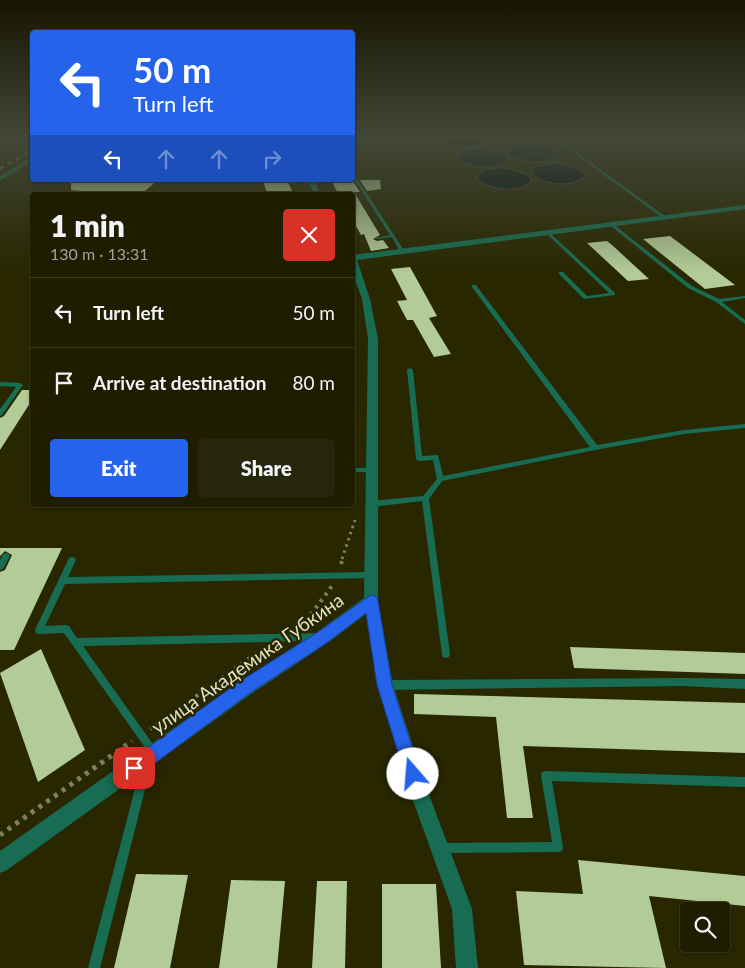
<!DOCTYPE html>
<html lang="en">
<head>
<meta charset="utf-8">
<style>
  body { margin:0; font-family:Lato,sans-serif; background:#26260a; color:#f1f3f6; height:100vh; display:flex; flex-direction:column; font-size:19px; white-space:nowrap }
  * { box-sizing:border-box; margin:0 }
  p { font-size:16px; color:#a1a299 }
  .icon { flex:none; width:28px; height:28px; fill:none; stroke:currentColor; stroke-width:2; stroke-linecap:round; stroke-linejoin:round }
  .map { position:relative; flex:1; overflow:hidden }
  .side { position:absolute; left:30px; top:192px; width:325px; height:315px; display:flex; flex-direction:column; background:#1e1d00; border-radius:5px; box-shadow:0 1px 4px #0004,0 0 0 1px #3c3b22 }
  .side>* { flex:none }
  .banner { position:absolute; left:30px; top:30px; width:325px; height:152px; border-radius:5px; box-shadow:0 1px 4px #0004,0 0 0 1px #3c3b22; background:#2563eb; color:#fff; overflow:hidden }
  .tools { position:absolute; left:680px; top:902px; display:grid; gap:10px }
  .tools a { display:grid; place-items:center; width:50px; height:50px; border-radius:5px; background:#1e1d00; box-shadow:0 1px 4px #0004,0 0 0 1px #3c3b22; font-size:25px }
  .pin { position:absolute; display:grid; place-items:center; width:42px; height:42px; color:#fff; margin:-21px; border-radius:10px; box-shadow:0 2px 8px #0006 }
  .me { position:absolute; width:55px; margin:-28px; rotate:342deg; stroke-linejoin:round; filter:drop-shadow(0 0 4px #0008) }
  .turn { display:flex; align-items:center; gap:18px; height:105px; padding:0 20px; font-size:22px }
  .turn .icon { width:65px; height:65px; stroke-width:2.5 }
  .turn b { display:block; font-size:35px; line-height:42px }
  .lanes { display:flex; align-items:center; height:48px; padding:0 20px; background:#0003; justify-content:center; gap:25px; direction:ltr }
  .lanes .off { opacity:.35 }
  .round { display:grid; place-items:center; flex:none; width:52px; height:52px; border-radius:5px; background:#26260a }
  .summary { display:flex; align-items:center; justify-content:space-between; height:85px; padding:0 20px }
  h1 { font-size:30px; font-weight:800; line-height:38px }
  .cta { display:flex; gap:10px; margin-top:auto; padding:10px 20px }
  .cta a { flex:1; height:58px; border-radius:5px; background:#2563eb; color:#fff; font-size:20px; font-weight:800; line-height:58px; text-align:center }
  .cta a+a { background:#26260a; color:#f1f3f6 }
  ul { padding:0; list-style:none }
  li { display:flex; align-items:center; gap:15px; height:70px; padding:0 20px; border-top:1px solid #3c3b22 }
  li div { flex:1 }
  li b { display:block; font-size:19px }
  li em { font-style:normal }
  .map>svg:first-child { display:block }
  .water { fill:#000c13; stroke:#444c49 }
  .building { fill:#b3cb96 }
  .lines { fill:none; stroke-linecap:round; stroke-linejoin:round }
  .path-far2 { stroke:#7f7f5c; stroke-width:3; stroke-dasharray:2.5 4; stroke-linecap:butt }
  .path-far1 { stroke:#7f7f5c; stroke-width:4; stroke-dasharray:3 5; stroke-linecap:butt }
  .path { stroke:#7f7f5c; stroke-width:5; stroke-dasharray:4 5.5; stroke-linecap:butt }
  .lane { fill:#186c53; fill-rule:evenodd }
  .street { fill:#186c53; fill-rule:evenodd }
  .rail { stroke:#858563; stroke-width:2; stroke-dasharray:4.5 4.5; stroke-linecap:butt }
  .route { fill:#2563eb; stroke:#184099 }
  .labels { text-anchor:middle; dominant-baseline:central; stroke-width:5; stroke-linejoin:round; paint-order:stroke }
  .near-street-label { font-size:19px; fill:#e3e3c6; stroke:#282700 }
</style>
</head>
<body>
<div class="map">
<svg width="745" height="968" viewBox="0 0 745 968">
  <rect width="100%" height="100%" fill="#282700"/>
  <!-- water -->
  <path class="water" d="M484,137L486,142C474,151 450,149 439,140L438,138Z
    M533,144L554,150L557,155C547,166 515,164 507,151L508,148L518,145Z
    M470,149C482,148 498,148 508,157V160C496,171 470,168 458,159L459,153Z
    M558,163L580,169L585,176C575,189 538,185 531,171L536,166Z
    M507,168L528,175L532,181C520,194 491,190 478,180L477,176C484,167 496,168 507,168Z"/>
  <!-- building -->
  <path class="building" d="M71,180H158L140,195H86L91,192L71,190Z
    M287,180L294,195H268L263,181Z
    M331,180H352L360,192H354L380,235L373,239L377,241L383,240L389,248L371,251L364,234L361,235L352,219V195H339Z
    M360,180H380L381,189L367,191Z
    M670,236L735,285L705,289L643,239Z
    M607,241L612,245L649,279L628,281L587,243Z
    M410,267L437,316L429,318L451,354L434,357L413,320H407L397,301L407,300L391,269Z
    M22,390H32V400L0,450V418L4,416Z
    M0,548H62L14,650H0V572L5,570L12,555L5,551L0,556Z
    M570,647L745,653V674L574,668Z
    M41,649L85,750L38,782L0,673Z
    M414,694L745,703V753L523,746L533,818H507L496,717L414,714Z
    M578,860L745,876V906L649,896L666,968L524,965L516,891L583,894Z
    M136,874L188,875L170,968H114Z
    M231,880L285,881L277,968H219Z
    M317,881H347L345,968H312Z
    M382,884H436L441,968H382Z"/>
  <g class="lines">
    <!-- path-far2 -->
    <path class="path-far2" d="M342,559L355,520"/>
    <!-- path-far1 -->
    <path class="path-far1" d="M341,564L343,558
      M299,625L307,620L332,586
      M150,729L261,650"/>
    <!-- path -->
    <path class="path" d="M0,835L132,741"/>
    <!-- lane -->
    <path class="lane" d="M552,137H556L666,217V219H664Z
      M31,168H32V171L30,170Z
      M352,171L405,252V253H401L392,237L377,239L375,238L390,235L352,176Z
      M611,224H613L692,286L719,299L745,296V298L722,302L745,320V324L716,302L688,288L611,226Z
      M547,232H549L615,293V295L584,299L559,274V272H563L587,296L609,293L547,234Z
      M472,285H476L597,445L684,430L745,424V428L684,434L595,450L442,481L429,499L450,654L449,657L446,658L443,657L442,654L422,501L372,507L369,506L368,504L369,502L372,501L423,496L437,479L433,460L419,461L416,459L407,370L408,369L410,368L413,370L422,456L438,455L443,476L590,447L472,287Z
      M0,382L20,383L23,385L2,415L0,416V409L16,387L0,386Z
      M352,468H372L375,470L372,472H352Z
      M6,553L9,554L10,556L3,569L0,570V560L3,554Z
      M72,557L75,558L76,560L68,577L371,572L374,573L375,575L374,577L371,578L65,584L45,626L66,625L69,626L77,638L317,633L320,634L321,637L320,640L317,641L83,646L157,750L159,753L157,756L154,758L151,756L64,633L39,634L36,633L35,630L69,558Z
      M683,678L745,679V689L683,686L385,690L382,688L380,685L382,682L385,680Z
      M147,757L151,758L152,762L100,968H88L142,762L143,758Z
      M546,771L745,777V787L552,781L563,847L562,851L558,852L440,853L436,852L435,848L436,844L440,843L552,842L541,776L542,772Z"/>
    <!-- street -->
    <path class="street" d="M32,157V161L0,181V176Z
      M308,180H314L321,195H315Z
      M745,205V209L357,260L370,299L378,339V601L393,685L428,792L472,909L478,968H456L452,909L410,792L377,685L366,614L329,642L251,694L7,870L0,873V851L239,682L317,632L364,598L368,339L362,299L352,271V255Z"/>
    <!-- rail -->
    <path class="rail" d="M0,169L32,150"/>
  </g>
  <!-- sky -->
  <linearGradient id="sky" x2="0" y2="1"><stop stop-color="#161500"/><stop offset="0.5" stop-color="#424737"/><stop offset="1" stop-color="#424737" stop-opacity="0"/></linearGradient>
  <rect width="745" height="273" fill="url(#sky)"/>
  <!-- route -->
  <path class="route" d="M371,595L376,596L378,601L392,685L421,774L419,780L413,782L407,780L405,774L377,685L366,613L328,642L250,693L140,774L134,776L128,774L126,768L128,762L239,682L318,632Z"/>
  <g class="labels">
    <!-- near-street labels -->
    <g class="near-street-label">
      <text transform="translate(247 663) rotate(-35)">улица Академика Губкина</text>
    </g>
  </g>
</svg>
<div class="tools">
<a><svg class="icon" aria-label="search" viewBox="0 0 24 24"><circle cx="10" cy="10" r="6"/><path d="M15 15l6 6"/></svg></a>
</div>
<div class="pin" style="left:134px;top:768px;background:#d93025"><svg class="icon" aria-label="arrive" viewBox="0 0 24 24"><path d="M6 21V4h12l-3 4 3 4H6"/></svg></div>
<svg class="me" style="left:413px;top:774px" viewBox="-20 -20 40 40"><circle r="19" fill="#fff"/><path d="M0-13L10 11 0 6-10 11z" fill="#2563eb"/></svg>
<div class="banner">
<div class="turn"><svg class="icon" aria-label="left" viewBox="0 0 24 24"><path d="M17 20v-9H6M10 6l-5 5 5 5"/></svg><div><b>50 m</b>Turn left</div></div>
<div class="lanes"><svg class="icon" aria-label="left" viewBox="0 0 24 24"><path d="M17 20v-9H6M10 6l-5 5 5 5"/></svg><svg class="icon off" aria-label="ahead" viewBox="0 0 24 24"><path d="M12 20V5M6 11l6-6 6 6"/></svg><svg class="icon off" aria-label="ahead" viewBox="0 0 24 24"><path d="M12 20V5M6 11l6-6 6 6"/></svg><svg class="icon off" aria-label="right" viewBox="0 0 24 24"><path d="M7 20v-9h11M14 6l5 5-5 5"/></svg></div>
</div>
<section class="side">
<div class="summary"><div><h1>1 min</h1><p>130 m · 13:31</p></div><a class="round" style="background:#d93025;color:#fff"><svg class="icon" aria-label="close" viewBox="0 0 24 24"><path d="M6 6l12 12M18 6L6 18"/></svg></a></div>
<ul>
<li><svg class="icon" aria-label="left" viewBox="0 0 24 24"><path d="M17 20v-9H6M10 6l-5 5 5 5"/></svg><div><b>Turn left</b></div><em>50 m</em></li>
<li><svg class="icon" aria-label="arrive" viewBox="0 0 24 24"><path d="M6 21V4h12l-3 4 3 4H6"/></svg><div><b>Arrive at destination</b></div><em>80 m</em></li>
</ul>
<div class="cta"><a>Exit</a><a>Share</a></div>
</section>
</div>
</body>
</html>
